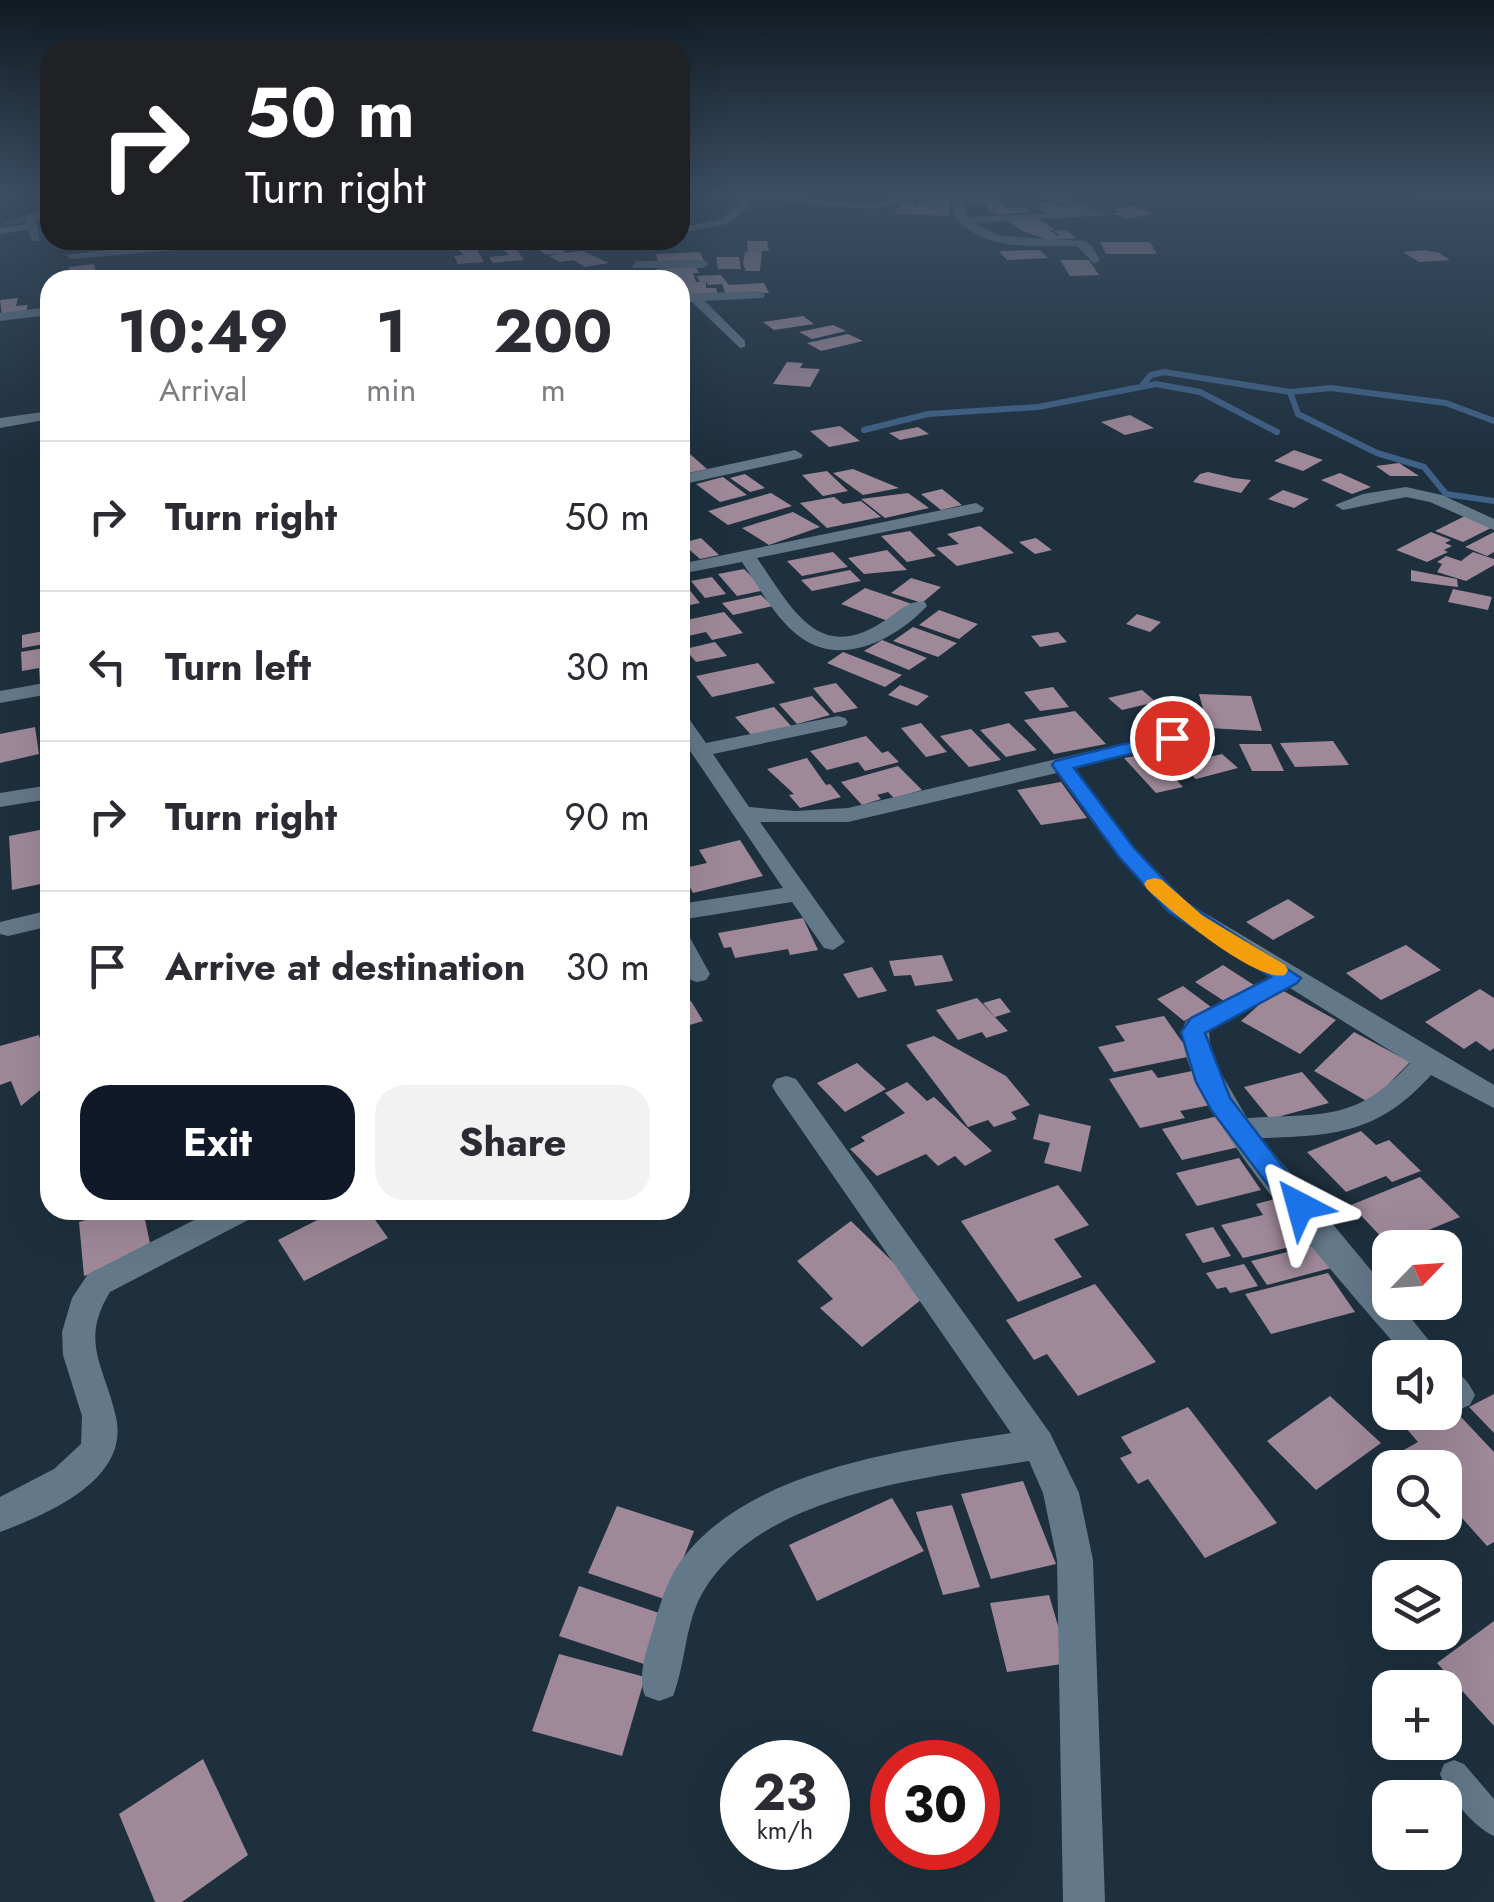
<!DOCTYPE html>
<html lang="en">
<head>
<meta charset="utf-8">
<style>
  body { margin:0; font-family:Jost,sans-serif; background:#f2f2f3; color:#2b2b33; height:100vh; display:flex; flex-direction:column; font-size:38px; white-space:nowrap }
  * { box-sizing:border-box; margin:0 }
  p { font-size:32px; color:#7c7c81 }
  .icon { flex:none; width:55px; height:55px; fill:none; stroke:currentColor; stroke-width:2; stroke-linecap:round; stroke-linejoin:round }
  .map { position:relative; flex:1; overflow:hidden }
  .side { position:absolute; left:40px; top:270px; width:650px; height:950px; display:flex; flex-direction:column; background:#fff; border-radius:30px; box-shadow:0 10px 40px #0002 }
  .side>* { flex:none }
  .hud { position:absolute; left:40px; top:40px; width:650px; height:210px; border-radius:30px; box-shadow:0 10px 40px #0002; background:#202124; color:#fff; overflow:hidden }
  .needle { width:65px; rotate:65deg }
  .fabs { position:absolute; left:1372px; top:1230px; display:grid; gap:20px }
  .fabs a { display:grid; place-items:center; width:90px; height:90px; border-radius:20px; background:#fff; box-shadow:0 10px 40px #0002; font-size:50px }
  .speed { position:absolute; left:720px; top:1740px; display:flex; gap:20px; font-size:50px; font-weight:700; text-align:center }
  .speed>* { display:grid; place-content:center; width:130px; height:130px; border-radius:50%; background:#fff; box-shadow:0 10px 40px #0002; line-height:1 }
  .speed small { font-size:25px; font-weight:400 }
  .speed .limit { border:15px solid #d22; background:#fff; color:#111 }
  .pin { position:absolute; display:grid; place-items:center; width:85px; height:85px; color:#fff; margin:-42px; border:5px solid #fff; border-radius:50%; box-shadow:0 2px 10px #0007 }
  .me { position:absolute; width:110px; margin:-55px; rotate:321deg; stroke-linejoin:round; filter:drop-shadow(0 0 8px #0008) }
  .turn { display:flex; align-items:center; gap:35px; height:210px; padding:0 40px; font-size:45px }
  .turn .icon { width:130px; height:130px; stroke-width:2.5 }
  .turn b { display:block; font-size:70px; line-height:85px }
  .eta { display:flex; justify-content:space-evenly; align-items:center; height:170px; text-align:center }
  .eta b { font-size:60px; font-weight:700; line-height:70px }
  .action { display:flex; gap:20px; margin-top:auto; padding:20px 40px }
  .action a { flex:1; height:115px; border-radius:30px; background:#111827; color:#fff; font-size:40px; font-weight:700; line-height:115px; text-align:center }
  .action a+a { background:#f2f2f3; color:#2b2b33 }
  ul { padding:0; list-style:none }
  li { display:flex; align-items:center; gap:30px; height:150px; padding:0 40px; border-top:2px solid #e1e1e2 }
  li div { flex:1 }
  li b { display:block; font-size:38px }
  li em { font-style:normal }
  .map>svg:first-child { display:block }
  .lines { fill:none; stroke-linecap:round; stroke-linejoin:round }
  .stream-far1 { stroke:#3f6187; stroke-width:5 }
  .stream { stroke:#3f6187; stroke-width:6 }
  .building { fill:#9f8999 }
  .lane { fill:#637889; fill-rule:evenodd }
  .street { fill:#637889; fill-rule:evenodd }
  .route { fill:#1a73e8; stroke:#114b97; stroke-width:2.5 }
  .slow { fill:#f59e0b }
</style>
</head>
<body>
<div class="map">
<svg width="1494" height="1902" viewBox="0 0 1494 1902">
  <rect width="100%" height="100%" fill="#1e303e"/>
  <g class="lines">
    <!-- stream-far1 -->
    <path class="stream-far1" d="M6,223L50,214"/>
    <!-- stream -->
    <path class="stream" d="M1143,384L1151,375L1164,372L1290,392L1331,388L1446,403L1494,421
      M1290,392L1298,414L1377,453L1424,467L1446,494L1494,501
      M864,430L928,414L1038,407L1156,384L1200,392L1277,432"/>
  </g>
  <!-- building -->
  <path class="building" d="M960,194H992L1006,208L1025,207L1031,212L995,215L981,200H978L984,203L971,205Z
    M951,197L949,216L895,214L900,203L916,204L914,208H917L920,202Z
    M1053,202L1060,207L1077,205L1095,214L1057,218L1036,208H1044L1037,203Z
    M1133,206L1153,214L1126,219L1112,213L1120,212L1114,209Z
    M1037,218L1055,230H1049L1057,236L1060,235L1054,231L1065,230L1077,238L1050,240L1024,232L1007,220Z
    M747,241H767L769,251H762L760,271H746L743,264L745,252H748Z
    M512,242L524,260L493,263L489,257L509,255L498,244Z
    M1100,242H1150L1157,254H1106Z
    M474,244L484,262L458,264L454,256L464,255L456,247Z
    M557,247L566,253L583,251L609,263L585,267L573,260L560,262L549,256L560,253L546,255L539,249Z
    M1040,250L1048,258L1007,260L999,251Z
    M1425,250L1439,253L1450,260L1419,262L1403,252Z
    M700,252L704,261L658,263L656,254Z
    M716,257H739L741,269H718Z
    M1060,260H1089L1099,275L1070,276Z
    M94,264L97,276L71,279L69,267Z
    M696,267L699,273H693L696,282H700L697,276L721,275L729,285L764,283L769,293L726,295L722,284L708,285L706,281V288H716L718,295L689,296L673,274L658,275L656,269Z
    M18,298L16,306L28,305L26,312L2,315L0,300Z
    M803,316L814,324L774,330L763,322Z
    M833,325L846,331L812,339L799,332Z
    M848,334L863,341L821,351L807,343Z
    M787,362L803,363L800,368L820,369L810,387L773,384Z
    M1130,415L1154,428L1125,435L1101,422Z
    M840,426L860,441L829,447L810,431Z
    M918,427L929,434L900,440L889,433Z
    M1294,450L1323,460L1303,471L1274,461Z
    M690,454L707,469L684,474L680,470V456Z
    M1399,463L1419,476H1390L1376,466Z
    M853,469L899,488L863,495L833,473Z
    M827,471L848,491L823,496L802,475Z
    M1208,472L1234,478L1251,480L1241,493L1193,482L1200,474Z
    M1340,473L1371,487L1352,494L1321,480Z
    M745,474L765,488L750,492L730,478Z
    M723,477L747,495L720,502L696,484Z
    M942,489L962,505L941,510L921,494Z
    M1283,490L1309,499L1294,508L1268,499Z
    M771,493L792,506L728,525L708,511Z
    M908,493L929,508L885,518L861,499Z
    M834,497L843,504L861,501L881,517L827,528L800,503Z
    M793,512L820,527L769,545L742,528Z
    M1465,516L1493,527L1463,542L1435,531Z
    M980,526L1014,553L957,566L936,548L959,544L947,534Z
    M910,531L936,556L907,562L881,536Z
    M1431,532L1451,540L1445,543L1452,546L1444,550L1448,552L1427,562L1396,550Z
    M1494,532V552L1487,556L1465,547Z
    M701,538L719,555L700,559L682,543Z
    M1036,538L1052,550L1035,554L1019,542Z
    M887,550L907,570L864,574L848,558Z
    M833,552L848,567L802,576L787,561Z
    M1473,552L1494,559V565L1466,581L1437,572L1442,564L1437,562L1446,556L1461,561Z
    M744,569L765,590L737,596L718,574Z
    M850,570L861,581L812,591L801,580Z
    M1411,570L1457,579L1458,587L1411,581Z
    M712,577L726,594L705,598L691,581Z
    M680,578L700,603L680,607Z
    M911,578L941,587L922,603L891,593Z
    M865,588L915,605L891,622L841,604Z
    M1453,589L1492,597L1488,610L1448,602Z
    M761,595L773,606L733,615L722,603Z
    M939,610L978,624L959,639L919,625Z
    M724,612L743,633L712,640L706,632L688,636L680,626L686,625L682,621Z
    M1137,614L1161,622L1150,632L1126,624Z
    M913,627L957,643L938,657L893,641Z
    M50,630V643L22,648V635Z
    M1058,632L1067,642L1040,647L1031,636Z
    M882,640L927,658L909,670L864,651Z
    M715,642L727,656L696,662L685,649Z
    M50,647V682L40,684L39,668L22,671L21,652Z
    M843,652L902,675L885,687L827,663Z
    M758,663L775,683L712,697L696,676Z
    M836,683L858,708L834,713L813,688Z
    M900,685L929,696L917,706L888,695Z
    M1053,687L1069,707L1040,711L1024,692Z
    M1142,690L1156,702L1122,710L1108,698Z
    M1199,694L1251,696L1262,731L1208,728Z
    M812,696L830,715L797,724L779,704Z
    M774,707L792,727L753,737L735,717Z
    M1075,711L1106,744L1054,754L1024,720Z
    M921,723L947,752L926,757L901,728Z
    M1009,723L1037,750L1006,757L980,730Z
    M35,727L39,754L0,763V734Z
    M971,729L1001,760L969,767L940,736Z
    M866,736L882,753L888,751L899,762L865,771L858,762L827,770L810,751Z
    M1333,741L1349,765L1295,767L1280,743Z
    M1239,744H1271L1284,771H1252Z
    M1151,753L1183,787L1156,793L1124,758Z
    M1189,753L1197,760L1222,754L1238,768L1196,779L1172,758Z
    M807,758L826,785L830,784L841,797L800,808L789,795L794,794L767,769Z
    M898,766L922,790L894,798L888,792L877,795L881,799L862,805L841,782Z
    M1061,782L1087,818L1041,825L1017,790Z
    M50,828V882L12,890L9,836Z
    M740,840L763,876L693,893L680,869L707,863L699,850Z
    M1288,899L1315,917L1273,940L1246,922Z
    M803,918L818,950L790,955L788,949L735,958L731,947L724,948L718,933Z
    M1406,945L1441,970L1381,1000L1346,973Z
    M942,955L953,981L915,986L911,975L894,976L889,961Z
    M1223,965L1257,987L1230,1005L1195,982Z
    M872,967L887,991L858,998L843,974Z
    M1183,986L1211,1007L1184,1021L1157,999Z
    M1278,988L1336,1020L1300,1054L1241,1021Z
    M1480,989L1494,998V1048L1490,1051L1476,1041L1464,1049L1425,1022Z
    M977,998L1008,1031L986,1038L982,1032L958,1040L936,1010Z
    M1000,998L1011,1012L995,1017L983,1003Z
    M691,1001L703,1021L680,1028V1004Z
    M1164,1016L1192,1056L1114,1072L1098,1047L1125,1041L1115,1026Z
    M1354,1032L1410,1062L1370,1103L1314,1071Z
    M39,1035L42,1046L50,1044V1082L21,1106L11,1081L0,1085V1046Z
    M934,1036L1006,1076L1030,1105L1011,1112L1017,1119L994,1127L988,1120L968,1127L906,1045Z
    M857,1063L886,1089L845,1112L817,1083Z
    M1152,1070L1158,1078L1192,1071L1216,1104L1180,1111L1185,1118L1140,1128L1109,1079Z
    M1302,1072L1329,1103L1270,1119L1244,1087Z
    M907,1082L927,1101L934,1097L992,1151L965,1166L955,1156L938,1166L926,1154L877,1176L850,1149L865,1141L861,1137L905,1113L885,1093Z
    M1039,1114L1091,1126L1081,1172L1044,1163L1050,1143L1033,1139Z
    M1218,1116L1239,1147L1182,1160L1162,1129Z
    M1361,1131L1376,1145L1389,1140L1421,1171L1392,1182L1386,1176L1346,1192L1307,1152Z
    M50,1140V1188L46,1189L40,1143Z
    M1239,1158L1261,1190L1197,1206L1176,1173Z
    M1420,1177L1460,1217L1390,1246L1351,1205Z
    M1058,1185L1089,1225L1054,1239L1082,1277L1018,1302L961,1221Z
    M1283,1197L1315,1241L1243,1258L1221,1225L1263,1215L1256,1204Z
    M118,1210H143L152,1253L84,1276L79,1222Z
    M337,1210H368L388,1238L304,1281L278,1240Z
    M851,1221L927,1295L862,1347L820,1308L833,1299L797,1261Z
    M1213,1227L1231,1256L1203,1263L1185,1234Z
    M1316,1245L1331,1268L1267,1285L1251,1261Z
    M1244,1264L1258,1286L1230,1293L1226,1287L1217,1289L1206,1273Z
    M1328,1273L1355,1312L1271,1334L1245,1294Z
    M1095,1284L1156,1362L1078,1396L1047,1354L1034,1360L1006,1320Z
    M1390,1381V1410L1372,1390Z
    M1494,1394V1433L1469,1407Z
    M1330,1396L1381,1443L1316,1490L1267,1441Z
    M1445,1400L1494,1452V1542L1487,1546L1445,1499V1468H1417L1402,1451L1418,1442L1392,1412H1445Z
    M1188,1407L1277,1523L1205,1558L1148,1479L1138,1484L1120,1458L1132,1453L1121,1437Z
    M1023,1481L1056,1564L991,1579L961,1494Z
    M892,1498L924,1551L817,1601L789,1545Z
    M952,1505L980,1587L943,1595L916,1512Z
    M617,1506L694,1531L667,1600L588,1573Z
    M579,1586L662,1614L644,1664L559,1636Z
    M1049,1595L1069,1663L1007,1672L990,1603Z
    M1494,1621V1726L1437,1663Z
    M559,1654L645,1677L622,1756L532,1731Z
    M203,1759L248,1855L182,1902H155L119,1814Z"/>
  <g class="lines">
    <!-- lane -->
    <path class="lane" d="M1454,1760L1464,1764L1494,1799V1836C1473,1827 1448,1795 1440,1774L1444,1764Z"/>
    <!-- street -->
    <path class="street" d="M737,194C781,194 830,205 872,203C897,201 946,182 965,200L967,217L1087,212L1040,194H1055L1109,215L973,223L1000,236L1084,241L1092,246L1100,260L1094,264L1077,246C1033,245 986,253 954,216L953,200H916L872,209L748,198L749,207L727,224L680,233V227L719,220L738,206Z
      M1418,194H1494V198L1423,197Z
      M50,208V215L36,219L40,241H32L28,230L0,234V228L26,224V215Z
      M188,240L175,250L71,259L65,255Z
      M481,240H535L483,246L477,243Z
      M636,261L703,260L709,264L703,268H632Z
      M294,273L298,274L300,280H288Z
      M759,291L765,295L763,298L705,301L745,341V347L740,348L692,302H680V294Z
      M42,308L50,311V319L41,316L0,321V313Z
      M50,411V419L0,428V418Z
      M795,450L803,455L801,458L680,485V475Z
      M1406,487L1442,495L1494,519V530L1430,502L1406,497L1343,510L1335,505L1363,494Z
      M976,503L984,508L982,512L757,558C795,613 820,667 890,617C901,609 910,600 925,602L927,606C896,639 842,668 800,637C775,618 759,587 742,562L680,574V564Z
      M50,682V694L0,703V691Z
      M680,714L687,716L706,743L838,716L845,718L848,722L845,726L713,754L749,807L795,811L848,808L1172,732L1179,734L1182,738L1179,742L1075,768L1135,848L1186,902L1494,1085V1108L1431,1075C1379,1133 1335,1136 1261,1138L1390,1293V1302H1398L1443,1358H1407C1365,1309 1153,1076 1186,1021L1271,976L1168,912L1119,858L1057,773L848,822H760L845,942L833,950L824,948L792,902L680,920V904L783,888L680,736ZM1290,988L1410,1063C1355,1123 1322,1113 1247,1118L1211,1056L1209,1031Z
      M50,785V799L0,807V793Z
      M50,910V926L8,936L0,934V922Z
      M680,934L689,936L710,974L706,980L697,982C675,976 680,952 680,934Z
      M786,1076L796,1079L1050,1433L1079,1493L1093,1560L1105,1902H1063L1057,1560L1043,1493L1029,1461C926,1478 761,1493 703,1592C685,1622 686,1663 673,1696L659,1701L645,1696C636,1673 649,1645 655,1622C660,1604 667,1582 678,1565C744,1469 904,1450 1011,1433L776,1093L772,1086L776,1079Z
      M214,1210H256L252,1218L110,1292C79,1342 105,1367 116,1417C130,1480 47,1514 0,1532V1497L54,1469L81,1444L82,1416L63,1355L62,1332L72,1298L88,1274Z
      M1445,1366C1460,1371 1468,1381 1475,1395L1470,1405L1458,1410L1445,1404Z"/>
  </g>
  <!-- sky -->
  <linearGradient id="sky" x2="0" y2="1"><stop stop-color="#101a22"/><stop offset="0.42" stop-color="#3b4e63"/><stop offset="1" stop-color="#3b4e63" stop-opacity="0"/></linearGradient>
  <rect width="1494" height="460" fill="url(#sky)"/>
  <!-- route -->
  <path class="route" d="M1172,732L1181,738L1178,742L1074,768L1134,848L1185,902L1301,978L1297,983L1205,1033L1230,1098L1313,1206L1309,1214L1300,1217L1290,1214L1212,1111L1196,1082L1181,1032L1191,1018L1271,977L1169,912L1119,857L1052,765L1055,761Z"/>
  <!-- slow -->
  <path class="slow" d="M1155,878L1162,880L1203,916L1285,965L1288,970L1285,975C1257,983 1169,910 1147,889L1144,884L1147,880Z"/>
</svg>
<div class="fabs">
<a><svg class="needle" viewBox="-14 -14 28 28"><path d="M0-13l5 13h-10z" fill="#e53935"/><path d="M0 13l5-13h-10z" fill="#7c7c81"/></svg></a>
<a><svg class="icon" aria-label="sound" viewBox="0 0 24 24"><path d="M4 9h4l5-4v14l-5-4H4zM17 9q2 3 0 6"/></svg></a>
<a><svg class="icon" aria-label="search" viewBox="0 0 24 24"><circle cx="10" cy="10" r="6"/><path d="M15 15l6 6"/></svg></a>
<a><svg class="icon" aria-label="layers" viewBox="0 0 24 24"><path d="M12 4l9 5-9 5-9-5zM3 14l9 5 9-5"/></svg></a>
<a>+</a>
<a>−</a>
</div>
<div class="speed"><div>23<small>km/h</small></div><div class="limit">30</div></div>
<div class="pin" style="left:1172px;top:738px;background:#d93025"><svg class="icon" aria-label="arrive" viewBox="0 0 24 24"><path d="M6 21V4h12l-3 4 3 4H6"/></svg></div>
<svg class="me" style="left:1300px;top:1206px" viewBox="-20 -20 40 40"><path d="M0-17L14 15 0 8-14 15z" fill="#1a73e8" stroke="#fff" stroke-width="4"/></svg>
<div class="hud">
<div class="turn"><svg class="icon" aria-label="right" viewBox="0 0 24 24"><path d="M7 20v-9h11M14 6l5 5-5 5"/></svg><div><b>50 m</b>Turn right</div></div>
</div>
<section class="side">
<div class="eta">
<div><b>10:49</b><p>Arrival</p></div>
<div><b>1</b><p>min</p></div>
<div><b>200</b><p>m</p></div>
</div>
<ul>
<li><svg class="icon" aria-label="right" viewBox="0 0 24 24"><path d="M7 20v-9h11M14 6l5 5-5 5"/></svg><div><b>Turn right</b></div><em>50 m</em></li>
<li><svg class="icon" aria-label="left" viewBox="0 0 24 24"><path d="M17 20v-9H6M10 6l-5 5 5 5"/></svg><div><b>Turn left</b></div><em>30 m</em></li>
<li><svg class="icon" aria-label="right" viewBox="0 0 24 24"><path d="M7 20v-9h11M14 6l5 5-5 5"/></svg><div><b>Turn right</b></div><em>90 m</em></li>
<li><svg class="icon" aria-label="arrive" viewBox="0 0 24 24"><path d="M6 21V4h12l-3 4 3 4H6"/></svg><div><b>Arrive at destination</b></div><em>30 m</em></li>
</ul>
<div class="action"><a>Exit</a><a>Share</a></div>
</section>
</div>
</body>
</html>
